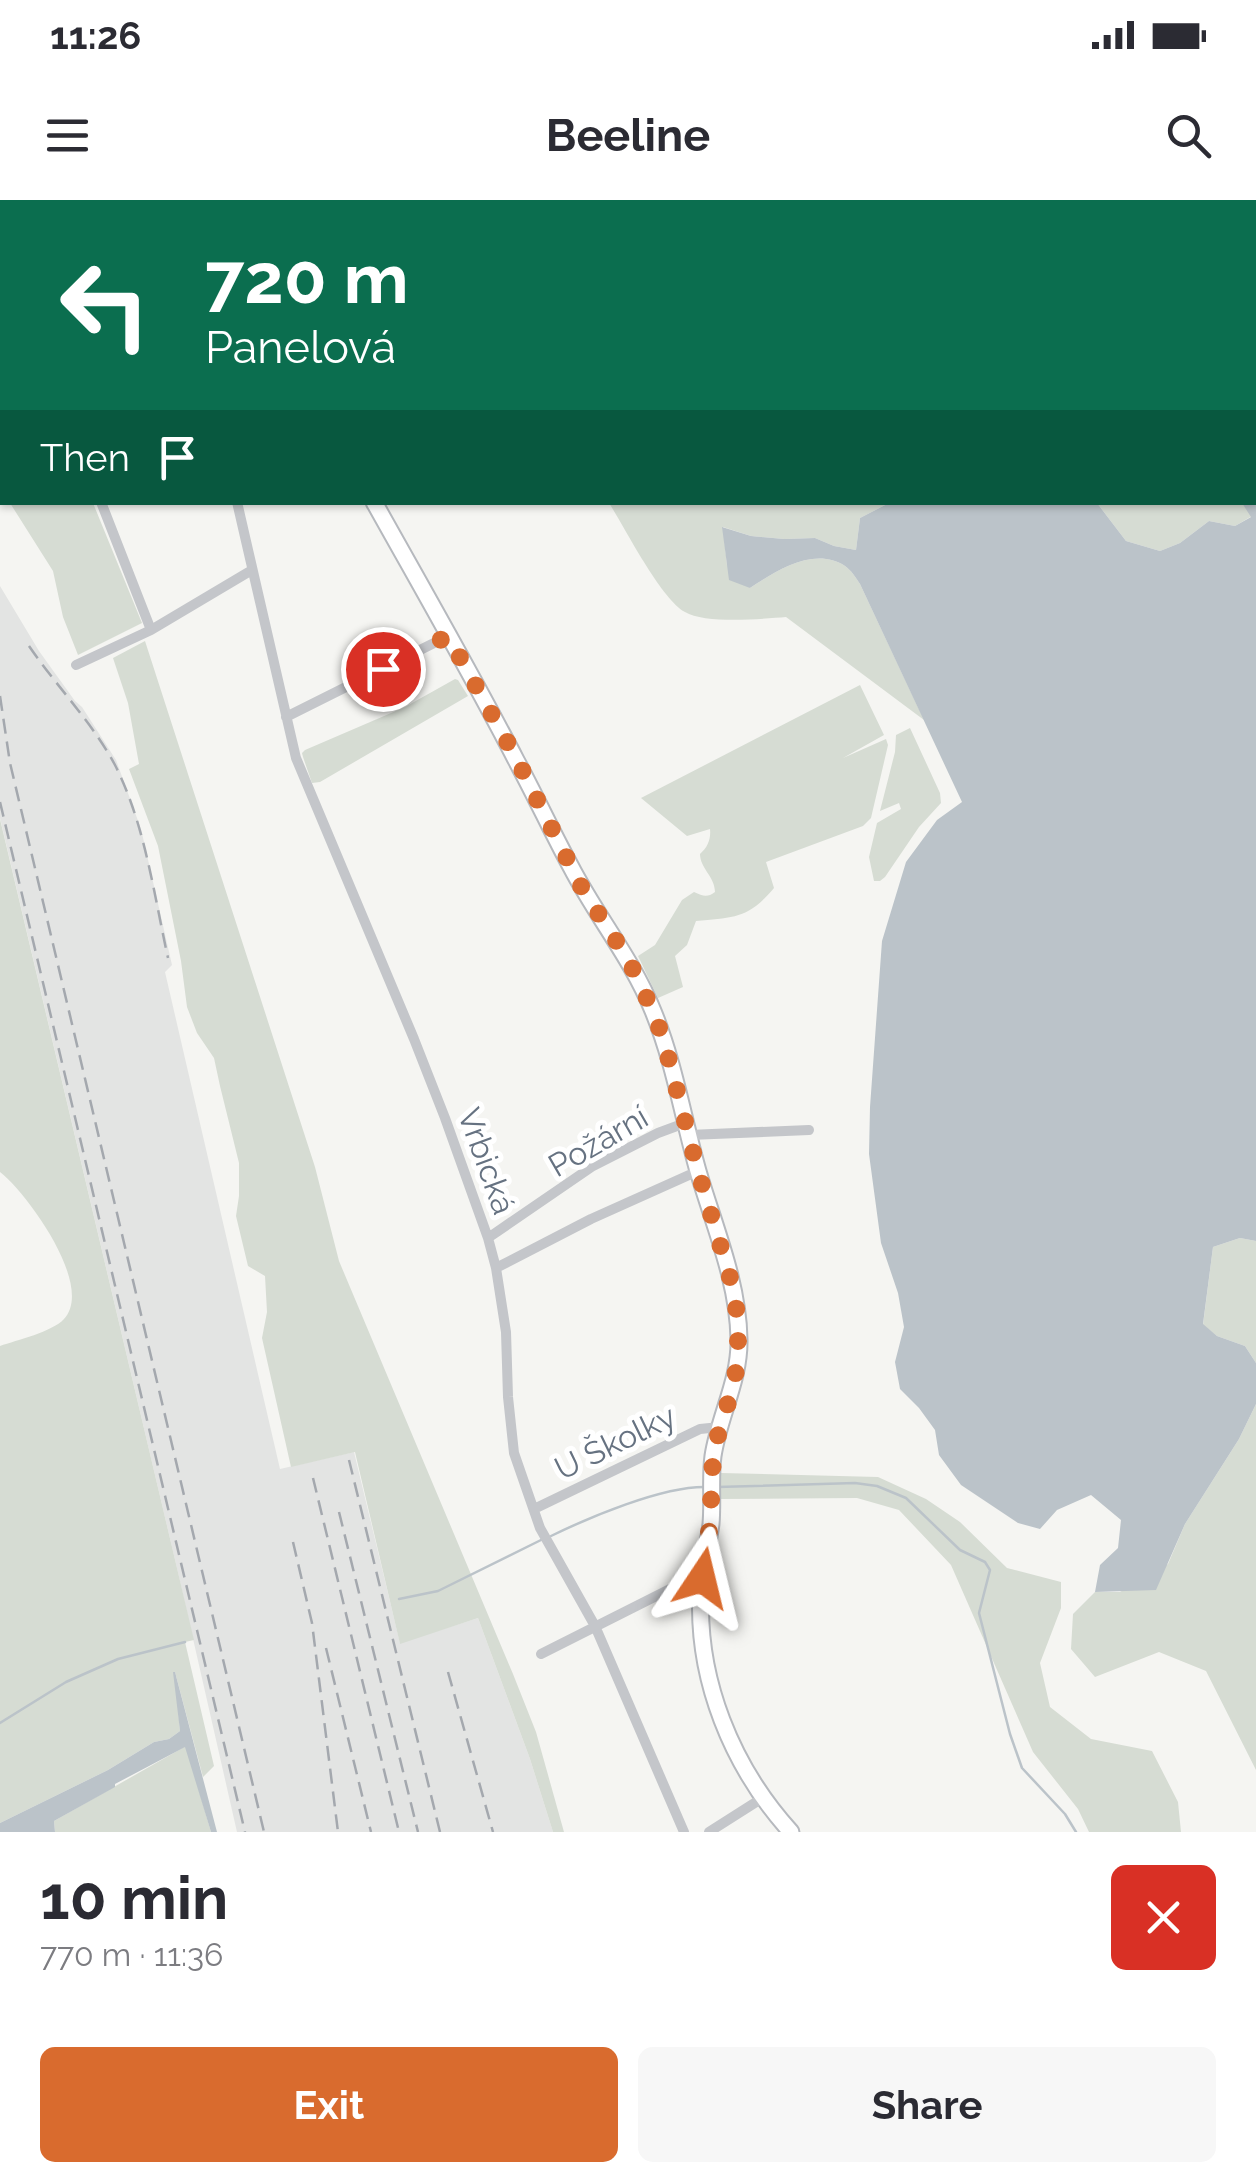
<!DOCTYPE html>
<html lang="en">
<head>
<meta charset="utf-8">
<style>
  body { margin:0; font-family:Raleway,sans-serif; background:#f7f7f7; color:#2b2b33; height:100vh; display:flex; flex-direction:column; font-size:38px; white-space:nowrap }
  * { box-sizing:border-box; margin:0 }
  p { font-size:32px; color:#7c7c81 }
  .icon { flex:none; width:55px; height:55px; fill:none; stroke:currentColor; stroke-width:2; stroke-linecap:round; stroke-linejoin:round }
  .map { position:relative; height:1632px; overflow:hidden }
  .drawer { display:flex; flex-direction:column; background:#fff; flex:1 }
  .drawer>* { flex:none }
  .top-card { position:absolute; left:0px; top:0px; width:1258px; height:305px; box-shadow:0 2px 8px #0004; background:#0b6e4f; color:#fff; overflow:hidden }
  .pin { position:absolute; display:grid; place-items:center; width:85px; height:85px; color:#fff; margin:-42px; border:5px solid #fff; border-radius:50%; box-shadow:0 2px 10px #0007 }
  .me { position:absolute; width:110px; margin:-55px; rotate:10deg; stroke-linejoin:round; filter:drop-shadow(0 0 8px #0008) }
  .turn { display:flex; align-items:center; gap:35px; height:210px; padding:0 40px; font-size:45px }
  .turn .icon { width:130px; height:130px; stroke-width:2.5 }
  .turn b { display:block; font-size:70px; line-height:85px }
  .then { display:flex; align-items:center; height:95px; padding:0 40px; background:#0003; gap:20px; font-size:38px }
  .round { display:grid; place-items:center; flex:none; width:105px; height:105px; border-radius:15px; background:#f7f7f7 }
  .headline { display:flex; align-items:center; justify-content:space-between; height:170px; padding:0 40px }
  h1 { font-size:60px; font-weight:700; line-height:75px }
  .primary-button { display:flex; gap:20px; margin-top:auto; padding:20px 40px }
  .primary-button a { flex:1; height:115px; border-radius:15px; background:#d96b2e; color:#fff; font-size:40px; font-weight:700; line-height:115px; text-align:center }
  .primary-button a+a { background:#f7f7f7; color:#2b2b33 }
  .status { display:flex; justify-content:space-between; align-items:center; height:70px; padding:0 50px; background:#fff; direction:ltr }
  .status svg { height:28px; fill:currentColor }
  header { display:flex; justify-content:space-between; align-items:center; height:130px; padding:0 40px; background:#fff; font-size:45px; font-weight:700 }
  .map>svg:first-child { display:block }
  .built { fill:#e3e4e3 }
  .green { fill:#d6dcd3 }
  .water { fill:#bbc3c9 }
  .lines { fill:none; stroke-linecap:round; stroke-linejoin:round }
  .stream { stroke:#bbc3c9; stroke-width:2.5 }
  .secondary-casing { stroke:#b6b9be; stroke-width:19 }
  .street { stroke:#c4c6ca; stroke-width:10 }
  .secondary { stroke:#fff; stroke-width:15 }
  .rail { stroke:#a4a8ae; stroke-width:2.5; stroke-dasharray:15 8; stroke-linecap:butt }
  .route { stroke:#d96b2e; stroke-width:18; stroke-dasharray:0 32.4 }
  .labels { text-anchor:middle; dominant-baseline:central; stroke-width:10; stroke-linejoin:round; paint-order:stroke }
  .street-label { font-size:32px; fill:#667281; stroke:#fff }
</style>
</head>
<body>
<div class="status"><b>11:26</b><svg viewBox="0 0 49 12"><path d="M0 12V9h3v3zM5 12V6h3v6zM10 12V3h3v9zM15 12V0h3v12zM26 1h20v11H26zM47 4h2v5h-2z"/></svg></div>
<header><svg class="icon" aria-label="menu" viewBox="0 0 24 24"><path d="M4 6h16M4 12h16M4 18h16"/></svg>Beeline<svg class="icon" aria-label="search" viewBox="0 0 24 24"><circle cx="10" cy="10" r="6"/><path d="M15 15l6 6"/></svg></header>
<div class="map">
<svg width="1256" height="1632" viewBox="0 0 1256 1632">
  <rect width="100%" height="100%" fill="#f5f5f2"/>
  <!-- built -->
  <path class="built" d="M0,386L39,451L75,501L82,507L116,560L141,629L172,765L165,772L280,1269L354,1252L400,1443L478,1418L530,1559L553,1632H237L176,1364L0,618Z"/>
  <!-- green -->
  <path class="green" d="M10,303H93L142,423L78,455L63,417L53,371Z
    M609,303H889L860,318L856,350L834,346L815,338L784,339L751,336L723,327L727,365L750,388C776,371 814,346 845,366C851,370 856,378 860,384L924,520L786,417C762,419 704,424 685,412C661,399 625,328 609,303Z
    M1097,303H1242L1252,316L1235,326L1209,321L1180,343L1160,351L1126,341Z
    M145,441L315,967L339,1061L513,1474L536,1532L564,1632H553L530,1559L478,1418L400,1444L355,1252L291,1267L262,1138L267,1112L265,1076L248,1066L236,1016L239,996V963L220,886L214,858L197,833L187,807L181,761L158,646L129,569L139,564L128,503L113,458Z
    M455,479L458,480L468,496L320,582L312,583L303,557L302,553L305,550L405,507Z
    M860,485L884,535L843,558L886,539L888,545L871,618L863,626L766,662L774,688C748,719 734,717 696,721L687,745L675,756L683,787L658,798L638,756L655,745L682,700L694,692C703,696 707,698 715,692C715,677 700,668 700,654C708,647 711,639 710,629L687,636L641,598Z
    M910,528L940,593L941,603L919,627L885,677L880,681H874L869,657L877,623L901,609L899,603L880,611L895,552L896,535Z
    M0,619L194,1440L185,1442L214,1566L203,1577L175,1472L180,1531L169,1539L154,1542L108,1570L0,1623V1146C17,1140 52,1132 64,1119C95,1086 27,993 0,972Z
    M1240,1038L1256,1041V1163L1245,1146L1217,1136L1203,1125L1213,1047Z
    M1256,1204V1570L1206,1471L1159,1452L1095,1477L1071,1449L1073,1414L1095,1392H1120L1168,1364L1185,1324L1239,1239Z
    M721,1273L878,1277L926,1299L960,1322L1007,1368L1061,1382V1408L1040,1463L1050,1507L1091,1539L1152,1551L1178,1602L1181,1632H1089L1078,1609L1033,1552L951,1365L899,1310L857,1298L719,1299Z
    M186,1546L211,1632H55L54,1621Z"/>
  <!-- water -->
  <path class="water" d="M515,0H924V2H516Z
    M1256,232V1041L1240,1038L1213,1047L1203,1124L1217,1136L1245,1146L1256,1163V1204L1239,1239L1185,1324L1156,1390L1095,1392L1100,1365L1118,1348L1121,1320L1091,1295L1057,1310L1040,1329L1018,1323L961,1285L939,1255L935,1230L919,1208L900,1189L895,1162L904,1127L898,1093L881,1043L869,954L870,907L882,741L906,662L937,620L962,602L860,384C856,378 851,370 845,366C814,346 776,371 750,388L729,380L722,327L751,336L784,339L815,338L834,346L856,350L860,318L889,303H1097L1126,341L1160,351L1180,343L1209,321L1235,326L1251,317L1242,303L1255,302Z
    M173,1472H175L217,1632H211L185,1547L115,1584V1587L54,1621L55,1632H0V1623L108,1570L154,1542L169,1539L180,1531Z"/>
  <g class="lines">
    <!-- stream -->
    <path class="stream" d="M717,1287L855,1283L877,1286L906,1298L960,1350L985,1362L990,1370L979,1413L1010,1534L1022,1568L1065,1614L1076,1632
      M551,1336C590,1317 661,1287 704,1287
      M399,1399L438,1391L543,1339
      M0,1523L66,1482L118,1459L185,1442"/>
    <!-- secondary casing -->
    <g class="secondary-casing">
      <path id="secondary" d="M175,0L176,2
        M374,302C422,388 471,473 516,560C535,595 552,632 571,667C597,717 632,759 653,811C674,862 683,918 698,971C714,1026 738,1081 739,1139C740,1180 719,1216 713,1256C710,1278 713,1301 711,1324C708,1346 702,1368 701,1391C696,1479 732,1567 791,1632"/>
    </g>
    <!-- street -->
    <path class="street" d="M157,0L159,2
      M122,2L127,0
      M101,302L151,430
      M237,302L296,558L414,839L445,918L488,1038L496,1068L506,1132L508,1197L514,1253L540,1328L595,1426L684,1632
      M76,465L151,430L252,370
      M286,517L448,436
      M689,935L809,930
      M488,1038L593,966L658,933L685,923
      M496,1068L591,1019L698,971
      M534,1309L700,1229L720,1227
      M541,1454L686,1381L702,1378
      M709,1632L764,1597"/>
    <!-- secondary -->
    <use href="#secondary" class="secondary"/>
    <!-- rail -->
    <path class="rail" d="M29,446C57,487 92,522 115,565C145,624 154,695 168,758
      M0,496L10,563L264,1632
      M0,602L245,1632
      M349,1260L440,1632
      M313,1278L399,1632
      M339,1312L418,1632
      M293,1342L312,1423L338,1632
      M326,1448L371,1632
      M448,1472L493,1632"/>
  </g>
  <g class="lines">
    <!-- route -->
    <path class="route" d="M383,469L448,436L514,554L583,690L628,759L653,811L664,841L698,971L732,1084L738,1119V1162L731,1194L720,1227L713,1257L710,1325L702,1378"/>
  </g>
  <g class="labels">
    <!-- street labels -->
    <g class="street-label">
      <text transform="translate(598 941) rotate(-30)">Požární</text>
      <text transform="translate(487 961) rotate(70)">Vrbická</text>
      <text transform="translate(615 1242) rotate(-26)">U Školky</text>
    </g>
  </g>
</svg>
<div class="pin" style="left:383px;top:469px;background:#d93025"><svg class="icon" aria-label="arrive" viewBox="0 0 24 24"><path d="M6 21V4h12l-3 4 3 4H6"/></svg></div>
<svg class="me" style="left:702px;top:1378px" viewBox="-20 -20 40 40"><path d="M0-17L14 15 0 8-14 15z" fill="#d96b2e" stroke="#fff" stroke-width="4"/></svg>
<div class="top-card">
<div class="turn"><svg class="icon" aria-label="left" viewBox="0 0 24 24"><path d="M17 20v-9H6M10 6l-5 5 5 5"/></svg><div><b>720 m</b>Panelová</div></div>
<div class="then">Then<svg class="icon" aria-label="arrive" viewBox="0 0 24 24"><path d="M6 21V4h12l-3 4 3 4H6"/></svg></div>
</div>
</div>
<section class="drawer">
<div class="headline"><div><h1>10 min</h1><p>770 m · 11:36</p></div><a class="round" style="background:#d93025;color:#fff"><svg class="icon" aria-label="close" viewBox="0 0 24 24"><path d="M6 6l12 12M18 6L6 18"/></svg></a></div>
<div class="primary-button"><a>Exit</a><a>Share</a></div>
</section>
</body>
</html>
